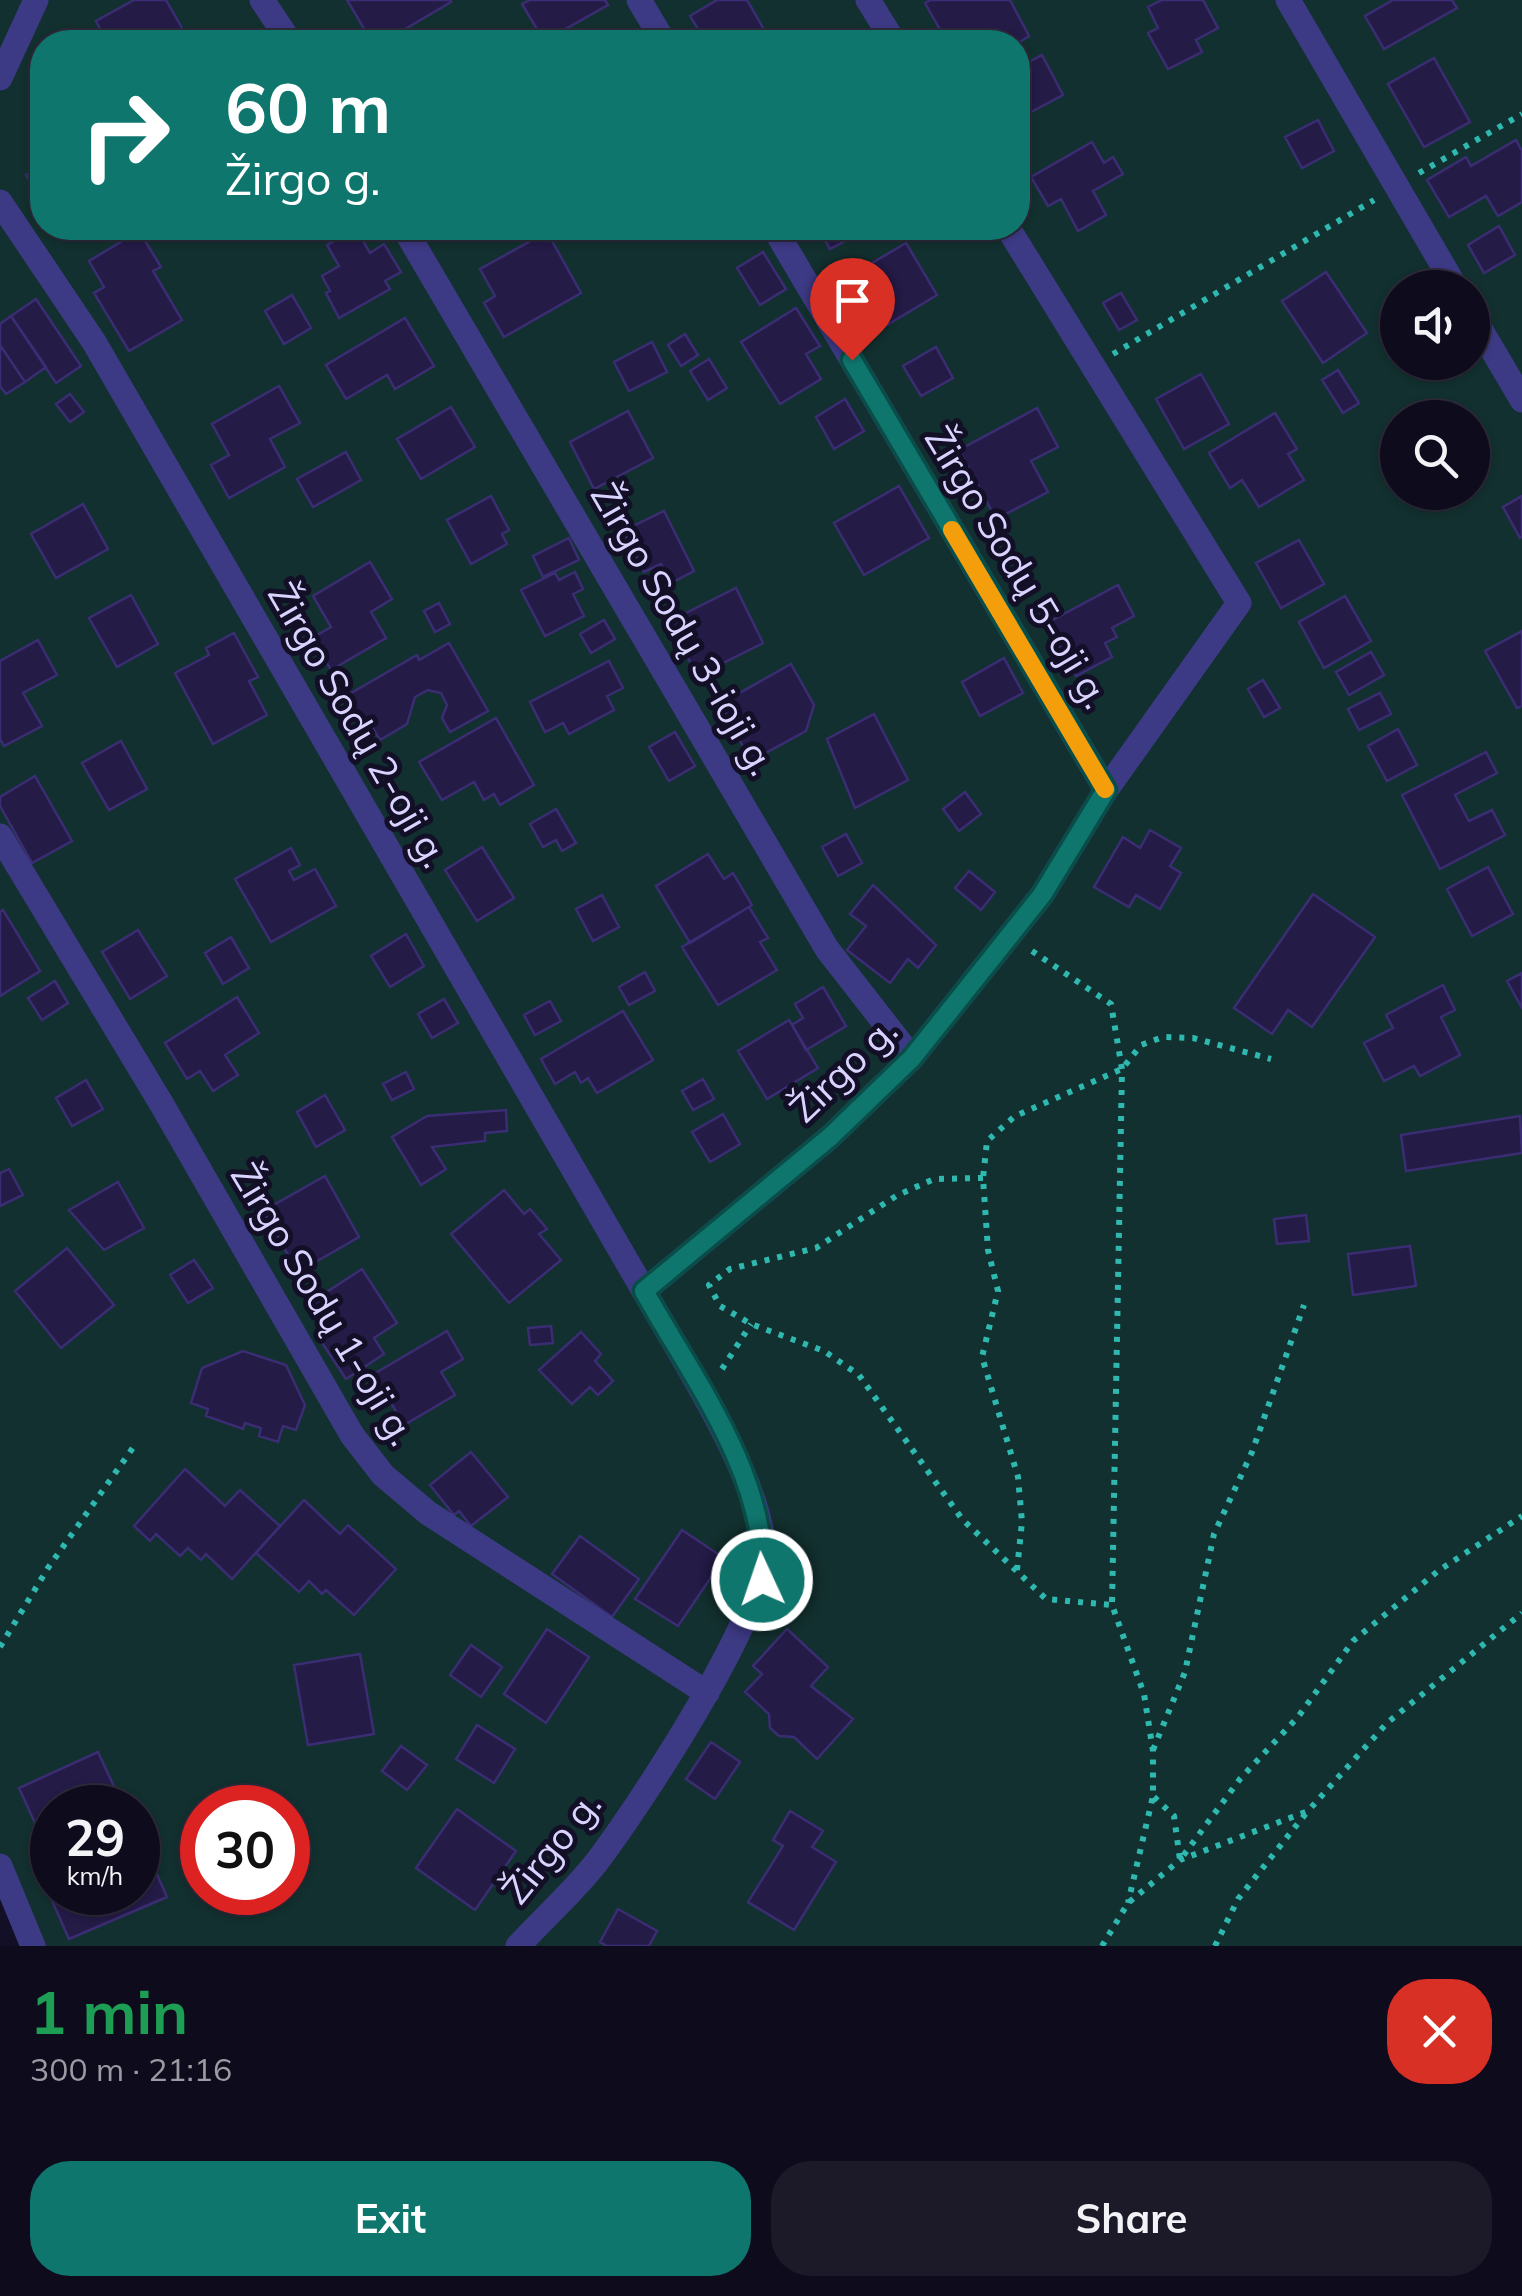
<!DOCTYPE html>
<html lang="en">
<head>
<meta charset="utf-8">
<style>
  body { margin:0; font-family:Mulish,sans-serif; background:#1c1929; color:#f1f3f6; height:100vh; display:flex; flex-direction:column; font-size:38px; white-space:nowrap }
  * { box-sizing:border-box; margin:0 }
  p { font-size:32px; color:#9b9ba3 }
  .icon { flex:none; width:55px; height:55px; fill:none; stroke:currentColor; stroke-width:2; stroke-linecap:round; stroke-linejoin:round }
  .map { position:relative; height:1946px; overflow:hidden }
  .sheet { display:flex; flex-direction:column; background:#0e0b1c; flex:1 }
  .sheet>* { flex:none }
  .top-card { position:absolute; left:30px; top:30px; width:1000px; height:210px; border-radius:40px; box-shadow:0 2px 8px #0004,0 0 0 2px #2e2b3b; background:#0f766e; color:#fff; overflow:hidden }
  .tools { position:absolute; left:1380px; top:270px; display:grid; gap:20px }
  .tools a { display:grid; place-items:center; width:110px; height:110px; border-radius:50%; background:#0e0b1c; box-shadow:0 2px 8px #0004,0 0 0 2px #2e2b3b; font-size:50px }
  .speed { position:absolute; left:30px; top:1785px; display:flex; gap:20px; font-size:50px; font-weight:700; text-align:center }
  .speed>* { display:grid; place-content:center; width:130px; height:130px; border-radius:50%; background:#0e0b1c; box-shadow:0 2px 8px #0004,0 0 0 2px #2e2b3b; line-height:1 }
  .speed small { font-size:25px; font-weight:400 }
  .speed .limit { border:15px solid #d22; background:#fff; color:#111 }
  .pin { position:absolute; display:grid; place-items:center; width:85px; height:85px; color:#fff; margin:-102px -42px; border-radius:50% 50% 50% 0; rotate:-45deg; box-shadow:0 0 10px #0007 }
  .pin .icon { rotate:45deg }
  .me { position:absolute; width:110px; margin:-55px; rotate:357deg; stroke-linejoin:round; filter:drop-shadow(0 0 8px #0008) }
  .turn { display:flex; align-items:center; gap:35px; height:210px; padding:0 30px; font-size:45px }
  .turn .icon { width:130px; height:130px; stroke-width:2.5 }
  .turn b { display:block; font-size:70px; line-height:85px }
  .round { display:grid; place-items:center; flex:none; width:105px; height:105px; border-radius:40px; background:#1c1929 }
  .summary { display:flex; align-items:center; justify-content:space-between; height:170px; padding:0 30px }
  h1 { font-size:60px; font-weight:700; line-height:75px; color:#1e9e55 }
  .cta { display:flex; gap:20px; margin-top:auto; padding:20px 30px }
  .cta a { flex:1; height:115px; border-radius:40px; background:#0f766e; color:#fff; font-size:40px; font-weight:700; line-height:115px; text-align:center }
  .cta a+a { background:#1c1929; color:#f1f3f6 }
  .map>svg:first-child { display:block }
  .green { fill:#12302f; fill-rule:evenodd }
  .building { fill:#241b47; stroke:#3b2d73; stroke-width:2.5 }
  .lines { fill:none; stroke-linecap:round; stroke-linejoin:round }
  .path { stroke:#2fb8b0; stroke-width:6; stroke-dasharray:5 8; stroke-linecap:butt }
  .minor { stroke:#3d3a85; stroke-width:25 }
  .route-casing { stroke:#0a4d48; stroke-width:25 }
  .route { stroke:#0f766e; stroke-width:18 }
  .slow { stroke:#f59e0b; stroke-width:18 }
  .labels { text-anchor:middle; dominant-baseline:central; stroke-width:10; stroke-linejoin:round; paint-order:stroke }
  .street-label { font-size:38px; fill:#d9d4ff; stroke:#130f26 }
</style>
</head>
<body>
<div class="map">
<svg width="1522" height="1946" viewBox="0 0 1522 1946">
  <rect width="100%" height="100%" fill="#130f26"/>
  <!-- green -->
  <path class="green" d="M0,0H1522V1946H40L0,1853ZM42,42H1018V228H42ZM1398,288H1472V362H1398ZM1398,418H1472V492H1398ZM52,1808H138V1892H52ZM202,1808H288V1892H202Z"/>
  <!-- building -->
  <path class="building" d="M134,0H166L190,42H107L96,21Z
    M347,0H450L451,2L383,42H372Z
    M530,0H605L608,5L544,41L522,4Z
    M717,0H747L770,40L706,42L690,16Z
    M931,0H1010L1029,36L1018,43L947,42L925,3Z
    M1162,0H1203L1218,28L1196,40L1202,52L1168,69L1148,33L1158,28L1148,7Z
    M1393,0H1452L1457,8L1384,49L1365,16Z
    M1042,55L1063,95L1018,119V68Z
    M1434,58L1470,122L1424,147L1388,84Z
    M1318,120L1334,151L1302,168L1285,137Z
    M1516,140L1522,151V202L1498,216L1486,196L1449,217L1427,180L1466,157L1471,166Z
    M1092,142L1104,163L1113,157L1123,174L1093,191L1106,215L1078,231L1061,199L1048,206L1031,177Z
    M42,165V203L26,175Z
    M1499,226L1515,255L1484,273L1468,245Z
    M803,228H870L830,249L821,233L809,240Z
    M356,229L370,253L384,244L401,272L385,281L390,289L339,318L326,293L330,291L322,276L339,266L327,245Z
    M139,231L161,267L153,271L182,320L129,351L94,293L104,287L89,261Z
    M547,232L581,293L504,337L484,303L495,296L480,269Z
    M906,243L937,295L882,328L850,276Z
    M763,252L786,289L760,305L737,268Z
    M1326,272L1367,333L1323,363L1282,301Z
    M1121,293L1137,320L1119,330L1103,303Z
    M292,295L311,328L284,344L265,311Z
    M36,299L81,366L56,383L11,316Z
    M796,308L820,346L806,354L821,379L780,404L741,342Z
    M11,316L46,367L25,382L0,345V324Z
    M405,318L434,366L395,389L387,375L346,399L326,365Z
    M685,334L698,355L681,366L668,345Z
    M652,342L667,372L629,391L614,362Z
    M0,345L25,382L6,394L0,386Z
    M936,347L953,378L921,396L903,366Z
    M709,359L727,388L708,400L690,371Z
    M1338,370L1359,403L1343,413L1322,380Z
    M1201,374L1229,424L1184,449L1156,399Z
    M279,386L300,423L270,439L285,467L229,498L211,465L229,455L212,424Z
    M70,394L84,412L70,422L56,404Z
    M845,399L864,431L834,449L816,417Z
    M451,407L475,447L421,479L397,439Z
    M1037,408L1058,447L1031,461L1048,492L996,519L959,450Z
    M628,411L653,458L594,489L570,442Z
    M1275,413L1297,449L1288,454L1304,480L1259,507L1242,480L1230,488L1209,453Z
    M346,452L361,480L313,507L297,479Z
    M899,486L929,538L864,575L834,523Z
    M491,496L509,530L502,534L507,544L471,564L447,520Z
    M1522,496V537L1520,538L1503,507Z
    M83,504L108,549L56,578L31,534Z
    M664,511L694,571L671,583L661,564L644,572L623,531Z
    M569,538L579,560L543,577L533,556Z
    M1299,540L1324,584L1281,608L1256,563Z
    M370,562L392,599L371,612L386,638L331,670L312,638L331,627L313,596Z
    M575,572L583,589L573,594L584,616L545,636L521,590L555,573L559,580Z
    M1118,585L1134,616L1112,628L1117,637L1105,643L1112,657L1076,676L1047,623Z
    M736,588L763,643L697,676L670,621Z
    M131,595L158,644L117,667L89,618Z
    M1345,596L1371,641L1324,668L1299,622Z
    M439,603L450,624L435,632L424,611Z
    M604,620L615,639L591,653L580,634Z
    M1522,631V706L1517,708L1485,651Z
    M234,633L258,677L249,681L267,715L213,744L175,673L209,655L206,648Z
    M38,640L57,675L23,693L42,726L4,746L0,739V661Z
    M449,643L488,711L450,732L442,718L447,705L441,693L428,690L415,697L407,724L380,740L369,722L363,726L346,696L417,655L419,660Z
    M1371,652L1384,675L1349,695L1336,672Z
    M1004,658L1023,693L980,716L962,682Z
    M609,661L623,688L607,696L614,710L569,734L563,723L545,732L530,702Z
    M791,664L814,705L806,731L751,761L720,704Z
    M1263,680L1280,708L1264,717L1248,689Z
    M1380,693L1391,714L1359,730L1348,709Z
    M874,714L908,780L855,808L827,739Z
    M496,718L534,785L500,805L494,794L484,800L474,782L442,800L419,762Z
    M1398,729L1417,765L1387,781L1368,746Z
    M675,732L695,766L669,781L649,747Z
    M121,741L147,789L109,810L82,763Z
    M1486,752L1497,773L1455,795L1469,821L1492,810L1505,835L1440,869L1402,795Z
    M35,776L72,841L32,863L0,806V797Z
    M965,792L981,814L959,831L943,809Z
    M556,809L576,843L562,851L556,840L543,847L530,824Z
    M1150,830L1181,848L1170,866L1181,873L1160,909L1136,895L1129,907L1094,887L1123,837L1140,848Z
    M846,834L862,863L838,876L822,847Z
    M482,847L514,898L477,921L445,870Z
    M291,848L300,865L289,871L294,880L315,869L336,906L271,942L235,879Z
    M708,854L724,879L733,873L752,905L690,943L656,886Z
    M1488,867L1513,914L1472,936L1447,889Z
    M969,871L995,892L981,910L955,888Z
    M873,885L936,945L918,968L908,959L890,983L847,950L866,926L850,914Z
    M1313,894L1375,937L1312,1027L1288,1010L1272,1034L1234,1008Z
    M602,895L619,927L593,941L576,909Z
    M749,907L768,938L760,942L777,970L718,1005L682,947Z
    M3,910L40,971L0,996V912Z
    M138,930L167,976L130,999L102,952Z
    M406,934L424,966L390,987L371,956Z
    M231,937L249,968L223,984L205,953Z
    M645,972L655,991L629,1005L619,987Z
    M1522,973V1008L1507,981Z
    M55,981L68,1003L42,1020L28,998Z
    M1443,985L1455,1010L1441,1017L1460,1055L1420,1076L1414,1066L1384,1081L1364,1043L1393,1028L1386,1015Z
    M823,987L846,1026L806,1050L792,1025L803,1018L795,1004Z
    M237,997L259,1033L225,1055L238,1075L213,1091L200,1071L187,1079L165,1043Z
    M444,999L458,1023L432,1038L418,1014Z
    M550,1001L561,1021L535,1035L524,1015Z
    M623,1011L653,1060L597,1093L588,1078L581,1083L575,1072L555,1084L541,1059Z
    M789,1020L818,1068L767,1099L738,1051Z
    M406,1072L414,1089L392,1100L383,1084Z
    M703,1079L714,1099L693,1110L682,1091Z
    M86,1080L103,1109L72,1126L56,1098Z
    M325,1095L345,1130L316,1147L297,1112Z
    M506,1110L507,1131L485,1133V1141L432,1147L446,1169L421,1185L392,1137L427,1116Z
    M723,1114L740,1144L710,1162L692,1132Z
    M1520,1116L1522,1153L1406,1171L1401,1135Z
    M9,1169L23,1195L0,1206V1173Z
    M325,1176L359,1237L298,1272L263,1211Z
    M118,1182L144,1228L104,1250L69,1210Z
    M504,1190L524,1214L530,1209L547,1229L539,1234L561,1260L509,1303L451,1234Z
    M1306,1215L1309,1241L1277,1244L1274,1219Z
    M1410,1246L1416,1286L1353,1295L1348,1254Z
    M67,1248L114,1305L61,1348L15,1291Z
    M194,1260L213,1288L188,1303L170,1275Z
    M362,1269L397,1323L374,1338L384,1354L346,1379L319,1338L331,1330L313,1301Z
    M551,1326L553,1343L530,1345L528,1328Z
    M447,1331L463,1359L441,1372L455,1395L404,1425L374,1374Z
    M581,1332L601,1354L595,1361L613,1381L598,1395L590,1387L572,1404L539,1370Z
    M243,1351L286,1365L305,1405L296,1430L283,1426L278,1442L259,1436L261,1428L245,1423L243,1429L206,1416L208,1409L191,1403L202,1368Z
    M471,1452L508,1497L471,1526L459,1511L454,1515L430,1485Z
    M185,1469L225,1506L240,1490L280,1526L232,1579L206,1554L201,1560L188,1548L180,1556L156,1534L150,1541L134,1526Z
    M304,1500L340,1534L348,1525L396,1569L354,1615L326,1590L322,1594L309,1581L299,1592L256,1553Z
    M682,1530L724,1558L678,1626L635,1599Z
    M580,1536L639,1579L612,1617L552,1574Z
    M547,1629L589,1657L546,1723L504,1694Z
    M787,1629L828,1667L811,1686L853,1719L817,1759L794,1737L779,1736L770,1728L769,1714L745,1692L762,1674L753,1666Z
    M471,1645L502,1667L481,1697L450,1675Z
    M360,1654L374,1734L308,1745L294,1665Z
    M477,1725L515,1749L494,1783L456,1759Z
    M711,1742L740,1762L715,1799L686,1779Z
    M401,1746L427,1765L407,1790L382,1771Z
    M98,1752L124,1808H52V1860L19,1788Z
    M457,1809L516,1851L475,1910L416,1868Z
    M790,1811L823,1831L812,1847L836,1862L794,1930L748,1902L783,1846L773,1840Z
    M143,1843L167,1897L69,1939L45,1885L52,1882V1892H138V1845Z
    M618,1909L657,1931L649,1946H607L600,1942Z"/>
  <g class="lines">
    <!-- path -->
    <path class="path" d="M1419,173L1522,114
      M1113,354L1374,200
      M1032,951L1111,1004L1122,1069L1112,1605L1144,1694L1153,1751V1796L1128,1903
      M983,1178L934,1179L896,1196L816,1248L730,1269L709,1285L720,1306L751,1324L824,1351L859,1375L962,1519L1046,1599L1112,1605
      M722,1369L751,1324
      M1017,1570L1022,1522L1018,1477L982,1357L998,1291L988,1250L983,1178L987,1141L1015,1116L1122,1069L1141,1045L1163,1037L1193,1038L1271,1059
      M0,1647L48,1568L137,1442
      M1153,1750L1185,1672L1214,1534L1252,1452L1304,1305
      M1154,1797L1174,1816L1180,1860L1240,1779L1298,1717L1353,1641L1438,1571L1522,1516
      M1102,1946L1128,1903L1180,1860L1308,1811L1387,1723L1522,1613
      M1215,1946L1238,1899L1307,1812"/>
    <!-- minor -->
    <path class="minor" d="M262,0L290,42
      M639,0L664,42
      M868,0L894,42
      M1288,0L1456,288
      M0,78L36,0
      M0,202L94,342L644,1291
      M404,228L827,949L912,1058
      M774,228L1106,790
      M1472,315L1522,400
      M0,836L161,1103L352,1435L383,1475L428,1513L707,1693
      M0,1866L33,1946
      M518,1946C543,1919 573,1892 596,1863C638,1808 766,1614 764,1552C761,1477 681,1357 644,1291L830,1137L912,1058L1042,895L1106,790L1239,603L1008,228"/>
  </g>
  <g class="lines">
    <!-- route casing -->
    <g class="route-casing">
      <path id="route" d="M762,1580C769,1478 692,1377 644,1291L830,1137L912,1058L1042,895L1106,790L852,360"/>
    </g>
    <!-- route -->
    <use href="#route" class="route"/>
    <!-- slow -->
    <path class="slow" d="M952,530L1105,789"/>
  </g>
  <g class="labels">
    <!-- street labels -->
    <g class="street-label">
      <text transform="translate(1018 567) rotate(59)">Žirgo Sodų 5-oji g.</text>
      <text transform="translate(684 629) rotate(60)">Žirgo Sodų 3-ioji g.</text>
      <text transform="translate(359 725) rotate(60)">Žirgo Sodų 2-oji g.</text>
      <text transform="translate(843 1069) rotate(-44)">Žirgo g.</text>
      <text transform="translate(324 1304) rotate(59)">Žirgo Sodų 1-oji g.</text>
      <text transform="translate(551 1847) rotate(-51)">Žirgo g.</text>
    </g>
  </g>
</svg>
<div class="tools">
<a><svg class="icon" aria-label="sound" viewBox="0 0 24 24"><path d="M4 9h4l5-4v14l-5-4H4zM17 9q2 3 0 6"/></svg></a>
<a><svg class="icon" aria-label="search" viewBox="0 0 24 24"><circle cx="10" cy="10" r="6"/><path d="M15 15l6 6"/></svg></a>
</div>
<div class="speed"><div>29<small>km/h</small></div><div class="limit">30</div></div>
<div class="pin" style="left:852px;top:360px;background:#d93025"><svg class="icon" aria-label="arrive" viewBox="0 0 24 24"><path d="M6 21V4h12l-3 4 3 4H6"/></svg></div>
<svg class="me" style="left:762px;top:1580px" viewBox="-20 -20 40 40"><circle r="17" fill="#0f766e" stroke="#fff" stroke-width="3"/><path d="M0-11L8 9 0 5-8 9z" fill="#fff"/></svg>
<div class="top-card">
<div class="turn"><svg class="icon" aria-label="right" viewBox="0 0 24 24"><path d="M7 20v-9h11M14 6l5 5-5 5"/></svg><div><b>60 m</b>Žirgo g.</div></div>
</div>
</div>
<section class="sheet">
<div class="summary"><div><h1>1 min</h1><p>300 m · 21:16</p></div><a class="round" style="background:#d93025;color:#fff"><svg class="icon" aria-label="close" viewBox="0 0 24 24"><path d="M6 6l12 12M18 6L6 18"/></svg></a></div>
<div class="cta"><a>Exit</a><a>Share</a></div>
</section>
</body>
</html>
